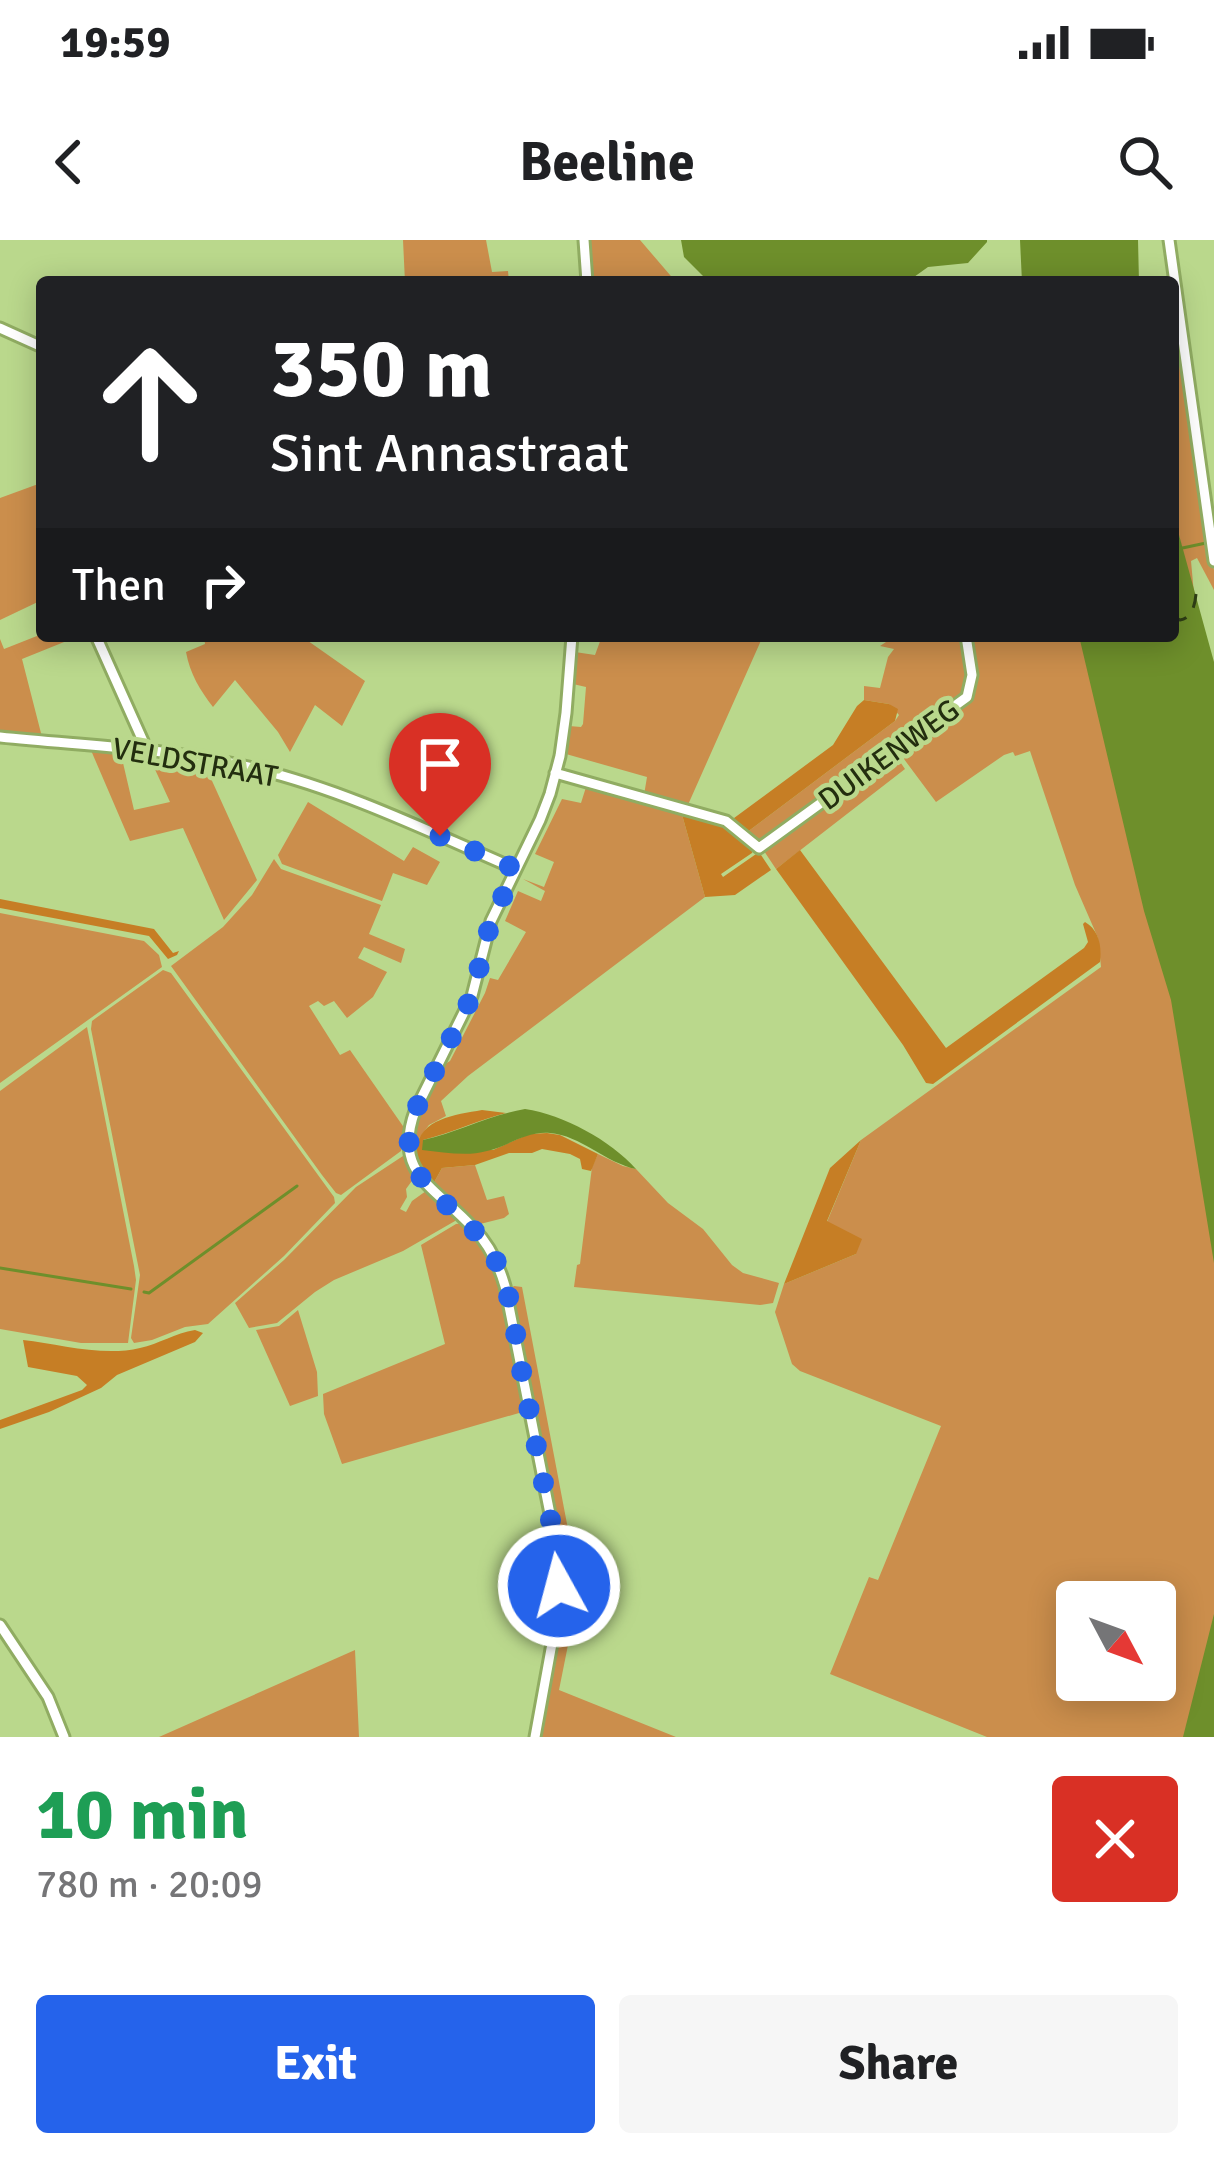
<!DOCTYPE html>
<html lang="en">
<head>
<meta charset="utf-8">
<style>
  body { margin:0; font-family:Signika,sans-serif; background:#f6f6f6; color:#202124; height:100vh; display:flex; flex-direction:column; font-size:45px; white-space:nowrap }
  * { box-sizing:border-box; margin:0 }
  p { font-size:39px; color:#757577 }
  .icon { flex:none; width:66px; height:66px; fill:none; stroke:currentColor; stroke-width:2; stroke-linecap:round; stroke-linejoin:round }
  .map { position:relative; height:1497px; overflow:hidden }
  .panel { display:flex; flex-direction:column; background:#fff; flex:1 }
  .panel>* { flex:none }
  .guide { position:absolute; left:36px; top:36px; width:1143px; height:366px; border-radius:12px; box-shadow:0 6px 30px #0003; background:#202124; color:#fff; overflow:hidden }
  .needle { width:78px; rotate:131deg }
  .fabs { position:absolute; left:1056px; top:1341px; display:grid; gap:24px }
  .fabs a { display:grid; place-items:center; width:120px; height:120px; border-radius:12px; background:#fff; box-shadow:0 6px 30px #0003; font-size:60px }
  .pin { position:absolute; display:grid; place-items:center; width:102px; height:102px; color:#fff; margin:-123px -51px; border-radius:50% 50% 50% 0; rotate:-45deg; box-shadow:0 0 12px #0007 }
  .pin .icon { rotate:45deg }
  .me { position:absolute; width:132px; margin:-66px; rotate:353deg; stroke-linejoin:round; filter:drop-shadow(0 0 9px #0008) }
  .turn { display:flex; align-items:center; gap:42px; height:252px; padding:0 36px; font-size:54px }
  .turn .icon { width:156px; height:156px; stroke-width:2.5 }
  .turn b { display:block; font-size:84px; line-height:102px }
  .then { display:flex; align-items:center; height:114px; padding:0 36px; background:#0003; gap:24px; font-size:45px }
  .round { display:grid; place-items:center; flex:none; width:126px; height:126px; border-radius:12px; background:#f6f6f6 }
  .overview { display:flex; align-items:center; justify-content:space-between; height:204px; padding:0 36px }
  h1 { font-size:72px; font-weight:700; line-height:90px; color:#1e9e55 }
  .button { display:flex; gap:24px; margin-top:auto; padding:24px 36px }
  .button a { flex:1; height:138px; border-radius:12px; background:#2563eb; color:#fff; font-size:48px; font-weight:700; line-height:138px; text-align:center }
  .button a+a { background:#f6f6f6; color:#202124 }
  .status { display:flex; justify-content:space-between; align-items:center; height:84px; padding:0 60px; background:#fff; direction:ltr }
  .status svg { height:33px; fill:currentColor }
  header { display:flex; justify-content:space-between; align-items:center; height:156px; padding:0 36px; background:#fff; font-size:54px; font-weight:700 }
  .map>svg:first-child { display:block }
  .green { fill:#cb8e4c; fill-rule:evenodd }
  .forest { fill:#c67e25 }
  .water { fill:#6e8f2b }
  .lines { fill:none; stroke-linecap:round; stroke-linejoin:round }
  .stream { stroke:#6e8f2b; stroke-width:3 }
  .ferry { stroke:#2f3e15; stroke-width:3; stroke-dasharray:15 12; stroke-linecap:butt }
  .minor-casing { stroke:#90ac62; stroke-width:15 }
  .minor { stroke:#fff; stroke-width:9 }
  .route { stroke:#2563eb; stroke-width:21; stroke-dasharray:0 37.8 }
  .labels { text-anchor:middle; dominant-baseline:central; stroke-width:9; stroke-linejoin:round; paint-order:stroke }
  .street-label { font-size:30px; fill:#232e0f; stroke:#bad88c }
</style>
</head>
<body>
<div class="status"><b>19:59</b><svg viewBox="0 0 49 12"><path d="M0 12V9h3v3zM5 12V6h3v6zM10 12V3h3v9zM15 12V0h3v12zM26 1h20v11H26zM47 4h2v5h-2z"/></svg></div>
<header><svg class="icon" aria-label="back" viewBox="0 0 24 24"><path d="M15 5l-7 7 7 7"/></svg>Beeline<svg class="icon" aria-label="search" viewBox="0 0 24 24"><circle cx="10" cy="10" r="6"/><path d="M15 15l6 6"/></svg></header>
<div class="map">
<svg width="1214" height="1497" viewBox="0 0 1214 1497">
  <rect width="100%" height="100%" fill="#bad88c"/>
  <!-- green -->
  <path class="green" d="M403,0H486L492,32L508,31L509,42H405Z
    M588,0H640L676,42H590Z
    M1173,77L1203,285L1214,330V350L1197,318L1191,321L1194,354L1173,273Z
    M41,243L42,360L0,380V258Z
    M42,394L79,396L22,419L42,497L0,494V399L4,409Z
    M204,396H301L365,441L342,486L315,465L290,512L278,492L235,440L213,467C200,450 190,434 186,412L205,404Z
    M602,396H763L687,567L644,555L647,537L566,514L569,486L581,487L583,484L586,447L573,444L575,412L595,415Z
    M895,396H963L968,433L965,455L761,603H756L746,593L895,481L899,475L889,464L864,460V446L880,448L888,417L894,409L880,406Z
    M968,396H1145L1214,546V1497H987L830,1434L869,1337L878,1340L941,1186L800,1131L792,1124L775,1072L784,1044L856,1014L827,982L861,900L1101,727L1098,698L1075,645L1030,511L1015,516L1013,512L1004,515L936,562L898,511C917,498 966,474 973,453C979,435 972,414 968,396ZM1077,1362H1155V1440H1077Z
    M90,508L120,510L134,570L170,562L147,512L203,521L257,640L224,680L183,588L130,601Z
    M894,513L905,529L776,629L764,611L766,607Z
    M587,544L681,571L705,657L468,836L441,861L446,876L429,885L417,901H412C416,878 430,830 450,821L485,753L490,738L498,740L526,692L505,681L518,651L541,661L545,651L523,639L544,647L554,622L535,614L562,559L581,563Z
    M308,562L404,621L413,607L440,622L427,645L393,633L382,661L282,624L278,615Z
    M274,619L281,629L381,665L369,694L405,709L401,723L364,707L358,718L387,732L373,757L347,778L334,761L324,766L318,761L309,766L340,815L350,810L405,889L401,911L341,955L336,953L322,935L171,726L223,687L252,655Z
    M0,673L144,701L159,715L162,727L0,843Z
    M163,730L171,733L334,957L335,963L284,1016L208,1084L185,1087L152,1100L134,1103L131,1098L140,1035L91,789L92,781L96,778Z
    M87,787L134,1026L136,1040L128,1103H81L0,1089V851Z
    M598,914L623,926L636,929L668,963L703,989L732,1025L743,1033L779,1043L773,1063L760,1065L574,1047L577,1025L580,1024L592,927Z
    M403,916L414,938L406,949L407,957L400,969L406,972L412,961L426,951L455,975V981L403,1011L334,1040L315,1052L277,1083L249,1088L235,1063L284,1020L356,947Z
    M475,925L487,960L504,956L509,974L504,978L476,985L432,946L442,928Z
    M464,983L489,1013L499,1036L526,1171L342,1224L324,1174L323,1154L445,1104L421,1005L456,984Z
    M514,1046L522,1047L575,1326L576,1365L559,1450L676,1497H539L564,1363V1335L510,1049Z
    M298,1070L317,1132L318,1156L290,1166L256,1090L279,1086Z
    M355,1410L359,1497H159Z"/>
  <!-- forest -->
  <path class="forest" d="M864,460L889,464L898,469L895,481L746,593L730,581L833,505L857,466Z
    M681,571L734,590L754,608L752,613L721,634L723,637L759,612L771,630L735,655L705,657Z
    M800,610L946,808L1084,708L1088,702L1083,684L1085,682C1099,690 1102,706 1100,722L933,844L926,843L903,805L776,629Z
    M0,659L154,689L173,713L179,711L177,715L168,719L149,696L0,668Z
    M482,870L506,873C478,880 452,893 423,900L493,910L529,894L547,893L560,895L598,914L591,931L582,929L580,919L570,914L542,909L532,913H509L475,925L442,928L432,946L418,925L413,911L416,910C420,878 455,875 482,870Z
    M861,900L827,981L862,999L856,1014L784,1044L830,928Z
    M195,1090L203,1093L195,1102L117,1135L101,1148L49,1172L0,1189V1180L82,1150L87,1145L77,1136L28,1127L23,1100C59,1104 103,1117 140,1108C159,1104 175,1093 195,1090Z"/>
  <!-- water -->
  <path class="water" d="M681,0H987V2L968,23L928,27L907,42H709L684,17Z
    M1020,0H1138L1139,42H1022Z
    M1173,273L1214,422V1023L1171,760L1144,671L1079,396H1173Z
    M525,869C564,875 610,900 636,929C606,923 580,895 550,893C526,891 509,906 487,911C466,917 444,912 422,910L423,900C458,892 489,875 525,869Z
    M1214,1374V1497H1183Z"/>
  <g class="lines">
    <!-- stream -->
    <path class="stream" d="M1173,310L1206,303
      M0,1028L131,1049
      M144,1052L149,1053L297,946"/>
    <!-- ferry -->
    <path class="ferry" d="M1173,376L1180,380C1192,378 1195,365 1196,354"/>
    <!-- minor casing -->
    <g class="minor-casing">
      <path id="minor" d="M584,0L587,42
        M1169,0L1214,321
        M0,88L42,107
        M96,396L147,510
        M0,497C86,506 173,508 257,529C347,551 432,593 516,629
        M555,533L726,581L759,608L967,457L972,435L966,396
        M0,1385L48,1457L64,1497
        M535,1497L557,1376L559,1335L551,1279L505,1046C499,1025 489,1004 473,988C437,948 392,934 415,871L472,756L491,681L540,580L550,554L560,516L566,473L572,396"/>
    </g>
    <!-- minor -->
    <use href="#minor" class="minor"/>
  </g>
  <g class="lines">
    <!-- route -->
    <path class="route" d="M440,596L516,629L491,681L472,756L415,871C387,948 466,961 496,1021C512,1053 515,1094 521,1128C533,1189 545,1249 556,1310L559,1346"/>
  </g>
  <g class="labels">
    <!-- street labels -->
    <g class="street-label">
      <text transform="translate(889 515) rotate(-36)">DUIKENWEG</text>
      <text transform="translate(195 523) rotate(10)">VELDSTRAAT</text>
    </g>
  </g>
</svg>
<div class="fabs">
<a><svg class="needle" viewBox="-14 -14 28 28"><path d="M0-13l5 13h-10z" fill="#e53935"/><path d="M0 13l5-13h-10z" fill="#757577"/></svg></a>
</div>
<div class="pin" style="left:440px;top:596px;background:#d93025"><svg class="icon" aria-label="arrive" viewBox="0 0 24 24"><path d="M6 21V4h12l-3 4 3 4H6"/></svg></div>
<svg class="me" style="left:559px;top:1346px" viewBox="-20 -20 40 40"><circle r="17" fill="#2563eb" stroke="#fff" stroke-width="3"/><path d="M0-11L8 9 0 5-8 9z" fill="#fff"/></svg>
<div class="guide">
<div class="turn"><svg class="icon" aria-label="ahead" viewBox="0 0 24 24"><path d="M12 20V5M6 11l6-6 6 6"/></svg><div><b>350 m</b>Sint Annastraat</div></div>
<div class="then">Then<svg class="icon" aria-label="right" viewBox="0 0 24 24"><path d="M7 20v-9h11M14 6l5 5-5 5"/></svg></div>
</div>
</div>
<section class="panel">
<div class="overview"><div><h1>10 min</h1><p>780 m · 20:09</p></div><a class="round" style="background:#d93025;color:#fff"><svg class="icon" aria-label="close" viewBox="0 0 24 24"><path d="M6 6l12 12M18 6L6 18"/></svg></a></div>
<div class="button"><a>Exit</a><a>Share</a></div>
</section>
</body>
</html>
